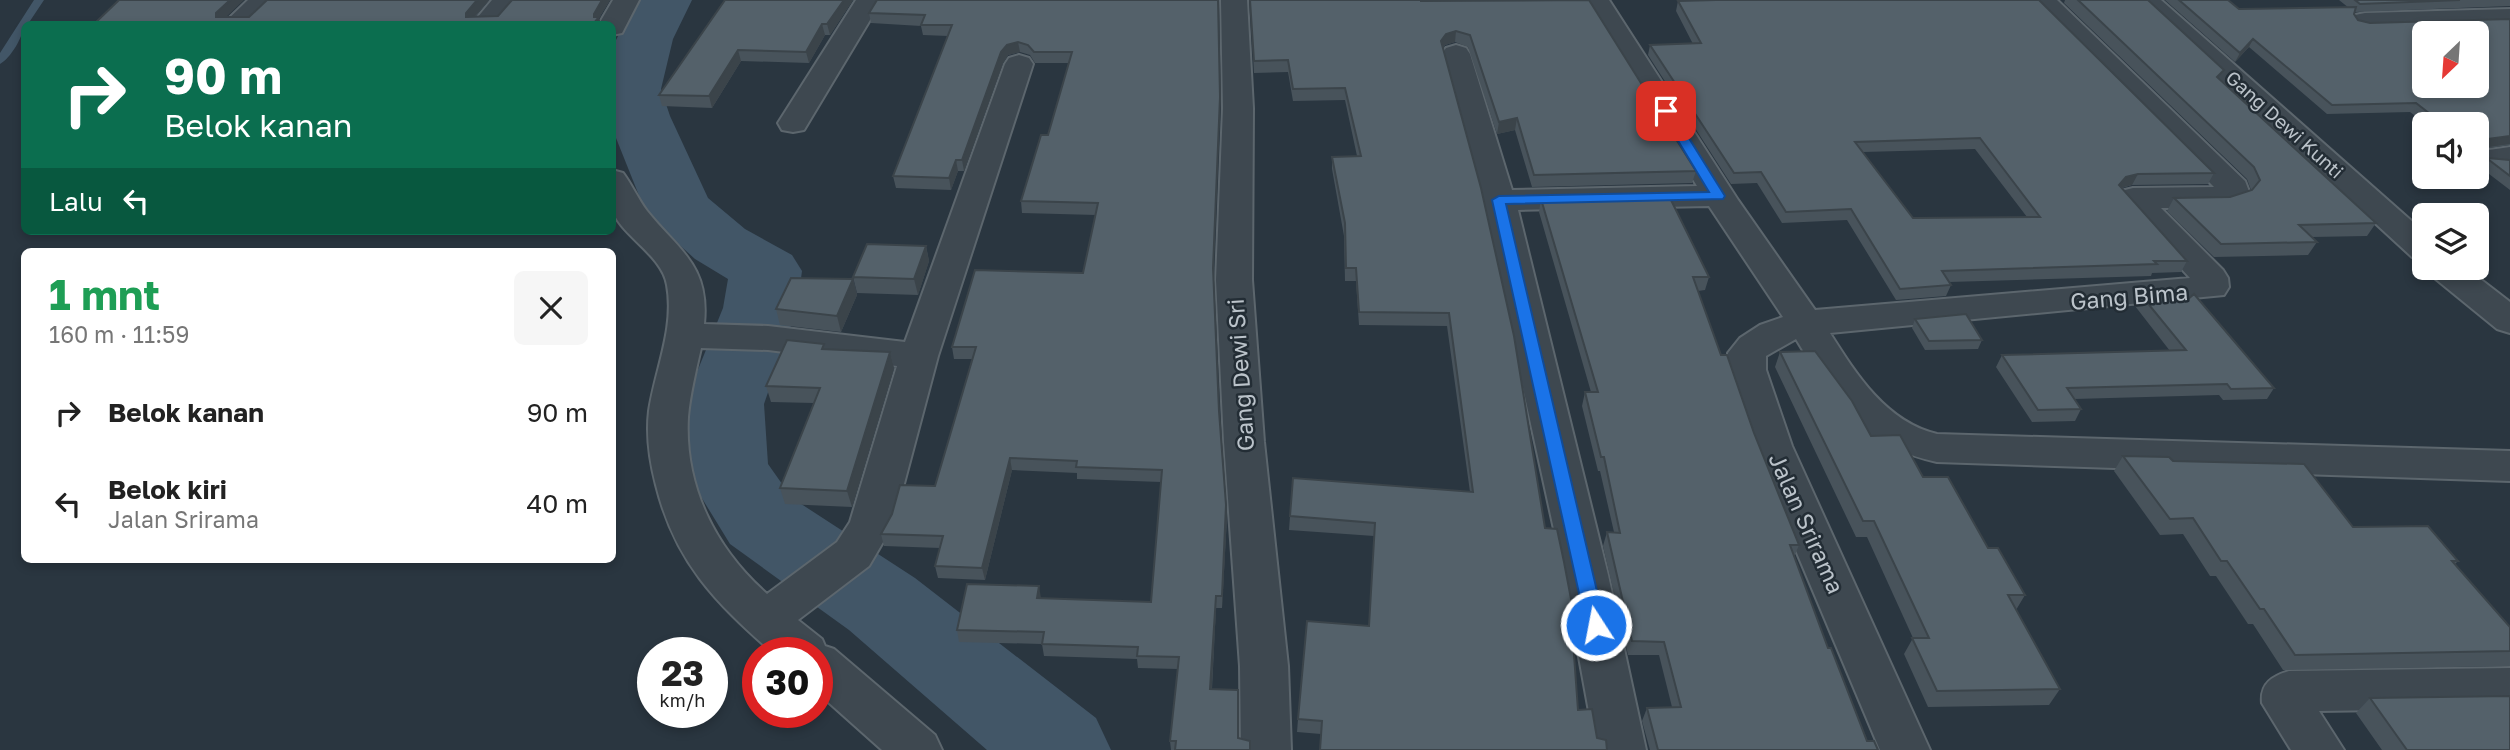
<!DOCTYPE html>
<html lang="id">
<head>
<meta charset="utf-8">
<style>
  body { margin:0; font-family:"Golos Text",sans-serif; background:#f6f6f6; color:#222; height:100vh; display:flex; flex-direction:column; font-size:26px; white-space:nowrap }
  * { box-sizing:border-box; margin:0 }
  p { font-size:23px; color:#767676 }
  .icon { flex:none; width:38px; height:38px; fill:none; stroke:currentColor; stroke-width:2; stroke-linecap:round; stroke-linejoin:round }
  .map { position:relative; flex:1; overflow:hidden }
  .details { position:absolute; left:21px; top:248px; width:595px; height:315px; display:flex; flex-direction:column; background:#fff; border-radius:10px; box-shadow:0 4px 10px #0003 }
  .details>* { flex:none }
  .guide { position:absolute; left:21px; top:21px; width:595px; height:214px; border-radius:10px; box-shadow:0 4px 10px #0003; background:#0b6e4f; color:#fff; overflow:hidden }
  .needle { width:46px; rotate:205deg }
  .fabs { position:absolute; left:2412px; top:21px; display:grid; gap:14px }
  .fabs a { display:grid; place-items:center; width:77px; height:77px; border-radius:10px; background:#fff; box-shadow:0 4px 10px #0003; font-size:35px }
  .speed { position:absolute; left:637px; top:637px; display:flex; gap:14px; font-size:35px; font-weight:700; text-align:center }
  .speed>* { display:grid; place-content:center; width:91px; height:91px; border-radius:50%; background:#fff; box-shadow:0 4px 10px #0003; line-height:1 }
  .speed small { font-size:18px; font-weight:400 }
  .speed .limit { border:10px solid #d22; background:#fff; color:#111 }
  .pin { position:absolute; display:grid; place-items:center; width:60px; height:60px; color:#fff; margin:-30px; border-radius:14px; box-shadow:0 4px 10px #0006 }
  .me { position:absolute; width:77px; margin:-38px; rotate:349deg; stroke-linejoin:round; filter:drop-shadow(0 0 5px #0008) }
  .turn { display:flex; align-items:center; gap:24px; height:147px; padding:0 28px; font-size:32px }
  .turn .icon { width:91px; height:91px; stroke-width:2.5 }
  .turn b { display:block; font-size:49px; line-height:60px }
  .then { display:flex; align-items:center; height:66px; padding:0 28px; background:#0003; gap:14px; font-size:26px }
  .round { display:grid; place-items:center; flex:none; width:74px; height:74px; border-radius:10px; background:#f6f6f6 }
  .headline { display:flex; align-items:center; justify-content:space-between; height:119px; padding:0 28px }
  h1 { font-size:42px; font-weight:700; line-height:52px; color:#1e9e55 }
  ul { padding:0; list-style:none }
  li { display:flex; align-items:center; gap:21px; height:91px; padding:0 28px }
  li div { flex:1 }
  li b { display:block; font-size:26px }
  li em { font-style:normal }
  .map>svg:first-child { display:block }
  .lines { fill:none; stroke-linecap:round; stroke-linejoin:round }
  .stream { fill:#425667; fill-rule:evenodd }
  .river { fill:#425667; fill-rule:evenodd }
  .minor-casing { stroke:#5c666d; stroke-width:4 }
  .minor { fill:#3e4850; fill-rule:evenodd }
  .wall { fill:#48535b; fill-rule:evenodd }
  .shaded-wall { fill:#3b444a }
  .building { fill:#54616a; stroke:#3b444a; stroke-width:2; fill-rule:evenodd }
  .route { fill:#1a73e8; stroke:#114b97; stroke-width:2 }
  .labels { text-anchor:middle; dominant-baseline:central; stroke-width:5; stroke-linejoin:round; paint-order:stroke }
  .far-street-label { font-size:19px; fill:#bbc3ca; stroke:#232d35 }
  .street-label { font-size:23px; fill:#bbc3ca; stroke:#232d35 }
</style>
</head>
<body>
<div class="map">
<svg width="2510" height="750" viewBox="0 0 2510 750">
  <rect width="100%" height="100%" fill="#2a3640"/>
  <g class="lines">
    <!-- stream -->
    <path class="stream" d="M34,0H44L28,24H24C24,36 10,59 0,64V53Z"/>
    <!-- river -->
    <path class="river" d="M636,0H692L673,39L661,89L670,116L708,198L745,229L792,255L802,271L797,308L764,404L768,464L792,498L915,578L1096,718L1111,750H987L849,630L730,544L684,469V404L723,308L728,279L695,259L654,222L644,208L612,128V48Z"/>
    <!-- minor casing -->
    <g class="minor-casing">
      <path id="minor" d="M248,0H277L252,24H223Z
        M492,0H520L500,24H472Z
        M613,0H639L622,33L612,35V24H599Z
        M856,0H882L804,130L793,132L782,130L778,123Z
        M1221,0H1247L1253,108L1252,280L1264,442L1288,666L1291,750H1241L1240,666L1224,442L1216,280L1223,108Z
        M1583,0H1609L1738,200L1815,310L2190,278L2116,198L2121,191L2133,188L2214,187L2029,0H2057L2245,181L2250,194C2237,214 2184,207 2161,208L2223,270L2228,278L2229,287L2224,295L1830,333C1856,374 1886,422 1937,434L2510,451V481L1937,462C1857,444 1836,405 1796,339L1766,356V370L1792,446L1930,750H1880L1752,446L1728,370V353L1740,338L1760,325L1783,317L1709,206L1518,210L1608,575L1646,750H1596L1564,575L1482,200L1442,54L1446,48L1456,45L1466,48L1470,54L1512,190L1697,186Z
        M2132,0H2161L2424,232V260L2412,257Z
        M2510,9V25L2365,29L2355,27L2351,21L2355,15L2365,13Z
        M1019,55L1029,58L1033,64L938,356L893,525L869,566L798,620L822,639L825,646L834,649L935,735L942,750H882L817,692V653H773C715,602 675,562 656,485C650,462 646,436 649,411C655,370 675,328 667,285C662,254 618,234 612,208C610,196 612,182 612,170L623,173C632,185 638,199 647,211C679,251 710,265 704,324L768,326L905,342L1005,64L1009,58ZM701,348L768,350L897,366L850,522L837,542L767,594C716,549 684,487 688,417C690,394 696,370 701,348Z
        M2510,147V167L2482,165L2477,158L2482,151Z
        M2427,268H2466L2510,302V333L2497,329L2432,276Z
        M2510,668V708L2319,711L2344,750H2291L2262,703C2260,683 2273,676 2289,671Z"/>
    </g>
    <!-- minor -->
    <use href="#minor" class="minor"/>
  </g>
  <!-- wall -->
  <path class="wall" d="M267,0H489L475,17L498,16L512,0H610L599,18L601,24H94L227,17H249Z
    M725,0H853L830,35H825L809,63L741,61L712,108L662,106L659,95Z
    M1218,0L1220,108L1213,278L1219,411L1227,517L1222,608H1216L1212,689L1238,738L1250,750H1171L1170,741L1178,669L1138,668L1137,659L1044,656L1042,644L959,642L957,630L1041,598L1151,602L1161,482L1077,479V473L1012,470L985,580L938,578L935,566L940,548L884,546L881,534L935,486L972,359H954L952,347L1083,273L1096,215L1022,213L1021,201L1048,135L1069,63H1035L1030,55L1020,52L1008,55L1003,63L964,171H958L951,190L896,188L893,176L948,36L923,35L921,26L871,23L869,13Z
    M1250,0L1421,1L1696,171L1692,183L1532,187L1515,130L1497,134L1468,47L1455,42L1445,45L1443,48L1545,528L1579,641L1576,654L1321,734L1297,732L1298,719L1369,626L1374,536L1289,530L1290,516L1470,492L1447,326L1359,325L1356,281H1345L1344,236L1332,169V157L1357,156L1345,100L1293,101L1288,72L1254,73Z
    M2065,0H2148L2219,79L2376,223L2367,236L2312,237L2317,242L2308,255L2214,257L2167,211L2174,198L2230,197L2251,190L2247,179L2064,3Z
    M2165,0H2228L2239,9L2349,8L2339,0H2510V6L2355,12L2354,14L2358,20L2370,23L2510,19V145L2481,149L2488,158L2510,160V190L2476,164V124H2426L2410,112L2327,114L2249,47L2235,62Z
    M1678,1L2214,173L2208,184L2132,185L2122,188L2187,261L2181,272L2152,273L2151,276L1949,282L1951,285L1946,296L1896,300L1847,220L1782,223L1757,183L1731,184L1648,55L1650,45L1693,44L1676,11ZM1975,149L2027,217L1913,218L1863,152Z
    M1541,199L1709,277L1705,290L1698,291L1721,355L1754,433L1799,545L1794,557L1828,648L1867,741L1878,750H1650L1642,721L1647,708L1672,707L1659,655H1628L1603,546L1607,532H1614L1600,471H1598L1582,406L1585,392H1591L1539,212Z
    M926,246L929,261L918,295L857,293L853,277Z
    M853,279L857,295L841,332L780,325L776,309Z
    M2141,295L2187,300L2274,388L2267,399L2223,400L2219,395L2074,399L2081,409L2075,421L2032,422L1996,367L2002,355L2170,351L2135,306Z
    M1915,319L1982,340L1978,349L1925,350L1912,328Z
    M826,350L890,352L894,368L852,507L785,504L780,488L814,403L771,402L766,386Z
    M1780,352L1871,436L1923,477L1988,548L2025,595L2016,610L2060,689L2049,705L1928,707L1904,654L1913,638L1867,537H1856L1775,367Z
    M2123,456L2173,461L2353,527L2458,561L2455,564L2510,627V666L2283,670L2253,624H2248L2216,576H2210L2183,534L2160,535L2114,471Z
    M2370,698L2510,750H2382L2356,713Z"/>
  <!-- shaded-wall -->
  <path class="shaded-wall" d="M230,0H244L221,22L216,17V13Z
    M477,0H489L470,22L466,17V13Z
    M602,0H610L599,18L601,24H595L594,14Z
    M844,0H853L830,35L827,24Z
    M822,24L825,35L809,63L806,52Z
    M1456,31L1455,42L1445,45L1440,53L1441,41L1446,34Z
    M2253,39L2249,47L2235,62L2240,53Z
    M1018,42L1020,52L1008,55L1003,63L964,171L962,160L1001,52L1007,45Z
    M738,50L741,61L712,108L709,96Z
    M1220,97V108L1213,280V268Z
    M1517,118L1515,130L1497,134L1499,122Z
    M2510,136V144L2482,148L2488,139Z
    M956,160L958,171L951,190L949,178Z
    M2138,174L2132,185L2120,188L2119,185L2126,177Z
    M926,246L929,261L918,295L914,279Z
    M853,279L857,295L841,332L837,316Z
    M890,352L894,368L852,507L847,491Z
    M1010,458L1012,470L985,580L982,568Z
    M1226,505L1227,517L1222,608V596Z
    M1039,586L1041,598H1037Z
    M1216,596V608L1211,701L1210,689Z"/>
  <!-- building -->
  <path class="building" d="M119,0H230L216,13V17H249L267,0H477L466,13V17L498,16L512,0H602L594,14V17H599L594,23H564L563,24H333L334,23L94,24Z
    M725,0H844L827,24H822L806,52L738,50L709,96L659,95Z
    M877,0H1218L1220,97L1213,268L1219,411L1226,505L1222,596H1216L1210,689L1238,690V738L1250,741V750H1175L1176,741H1170L1179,657L1137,656L1138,647L1042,644L1044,632L957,630L967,584L1039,586L1037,598L1151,602L1162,470L1076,467L1077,461L1010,458L982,568L935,566L943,536L881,534L892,514L900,485L935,486L976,347H952L975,270L1083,273L1098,203L1021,201L1041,135H1048L1072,52H1034L1028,45L1018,42L1007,45L1001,52L962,160H956L949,178L893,176L952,25H921L925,15L869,13Z
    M1250,0H1421V1L1589,0L1696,171L1534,175L1517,118L1499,122L1470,35L1456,31L1446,34L1441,41L1481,188L1514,336L1545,528L1557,529L1564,562L1579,641H1573L1578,710L1592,709L1597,738L1606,740L1607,750H1320L1322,721L1298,719L1307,621L1369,626L1375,523L1290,516L1293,478L1473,492L1449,313L1359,312L1356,268H1346L1345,223L1332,157L1361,156L1345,88L1293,89L1288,60L1254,61Z
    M1716,0H2039L2214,173L2138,174L2126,177L2119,185L2187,261H2154L2157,264L1942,271L1951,285L1900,289L1851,209L1786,212L1761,172L1734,173L1650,45L1701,43L1678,1ZM1980,138L2040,217L1913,218L1855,142Z
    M2078,0H2148L2224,70L2217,77L2376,223L2299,225L2317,242L2221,244L2174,198L2230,197L2252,190L2260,180L2254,167Z
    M2179,0H2228L2239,9L2356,7L2354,14L2358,20L2370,23L2510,19V136L2488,139L2481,149L2488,158L2510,160V176L2476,150V124H2443L2416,103L2332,105L2253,39L2240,53ZM2424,33H2476V86H2424Z
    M2355,0H2460L2360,4Z
    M1669,196L1709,277H1693L1721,355H1727L1754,433L1799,545H1790L1828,648H1831L1867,741H1874L1878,750H1658L1647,708L1681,707L1664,642L1632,641L1607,532L1620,533L1604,457H1601L1585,392H1598L1541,199Z
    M867,244L926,246L914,279L853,277Z
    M791,278L853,279L837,316L776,309Z
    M2179,291L2187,300L2194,294L2274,388L2231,389L2227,384L2067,388L2081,409L2038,410L2002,355L2186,350L2141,295Z
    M1966,314L1982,340L1929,341L1915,319Z
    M787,340L824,344L822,349L890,352L847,491L780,488L820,388L766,386Z
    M1815,351L1852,401L1871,436L1900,435L1923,477H1948L1988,548H1998L2025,595H2008L2060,689L1937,691L1912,638H1929L1874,521H1863L1780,352Z
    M2123,456L2169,457L2173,461L2304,464L2353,527L2428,526L2458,561H2452L2510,627V651L2295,655L2264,609H2260L2227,561H2221L2193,518L2170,519Z
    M2510,696V750H2407L2370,698Z"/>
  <!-- route -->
  <path class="route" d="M1666,107L1672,111L1725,196L1723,199L1506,204L1605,625L1602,631L1596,633L1589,631L1586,625L1492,200L1499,196L1709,192L1660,111Z"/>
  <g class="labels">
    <!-- far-street labels -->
    <g class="far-street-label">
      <text transform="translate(2285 124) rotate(42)">Gang Dewi Kunti</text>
    </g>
    <!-- street labels -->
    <g class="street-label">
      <text transform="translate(2129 296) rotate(-5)">Gang Bima</text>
      <text transform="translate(1240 375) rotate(-94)">Gang Dewi Sri</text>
      <text transform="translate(1807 523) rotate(66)">Jalan Srirama</text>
    </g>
  </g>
</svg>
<div class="fabs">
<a><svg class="needle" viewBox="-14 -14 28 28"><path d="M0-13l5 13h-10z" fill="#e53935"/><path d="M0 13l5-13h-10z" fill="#767676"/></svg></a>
<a><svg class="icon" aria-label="sound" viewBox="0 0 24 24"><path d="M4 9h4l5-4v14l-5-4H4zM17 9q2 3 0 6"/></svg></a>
<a><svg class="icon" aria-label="layers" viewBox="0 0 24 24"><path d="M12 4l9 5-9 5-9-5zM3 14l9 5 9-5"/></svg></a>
</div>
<div class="speed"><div>23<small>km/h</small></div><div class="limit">30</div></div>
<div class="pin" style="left:1666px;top:111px;background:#d93025"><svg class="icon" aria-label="arrive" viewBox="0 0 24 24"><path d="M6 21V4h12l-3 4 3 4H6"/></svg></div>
<svg class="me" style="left:1596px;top:625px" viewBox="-20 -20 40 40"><circle r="17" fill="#1a73e8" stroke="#fff" stroke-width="3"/><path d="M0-11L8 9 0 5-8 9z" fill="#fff"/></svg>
<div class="guide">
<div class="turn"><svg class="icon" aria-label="right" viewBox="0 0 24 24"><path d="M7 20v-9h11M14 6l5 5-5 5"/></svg><div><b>90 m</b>Belok kanan</div></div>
<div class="then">Lalu<svg class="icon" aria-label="left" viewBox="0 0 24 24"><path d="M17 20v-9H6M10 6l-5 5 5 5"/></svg></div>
</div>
<section class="details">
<div class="headline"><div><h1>1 mnt</h1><p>160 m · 11:59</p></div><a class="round"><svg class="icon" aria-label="close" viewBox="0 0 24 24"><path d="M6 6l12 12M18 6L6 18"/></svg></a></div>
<ul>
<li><svg class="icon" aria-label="right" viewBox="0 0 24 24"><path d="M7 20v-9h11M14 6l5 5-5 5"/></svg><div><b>Belok kanan</b></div><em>90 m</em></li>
<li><svg class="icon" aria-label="left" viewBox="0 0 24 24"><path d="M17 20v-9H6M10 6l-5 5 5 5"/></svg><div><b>Belok kiri</b><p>Jalan Srirama</p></div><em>40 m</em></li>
</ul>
</section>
</div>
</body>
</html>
